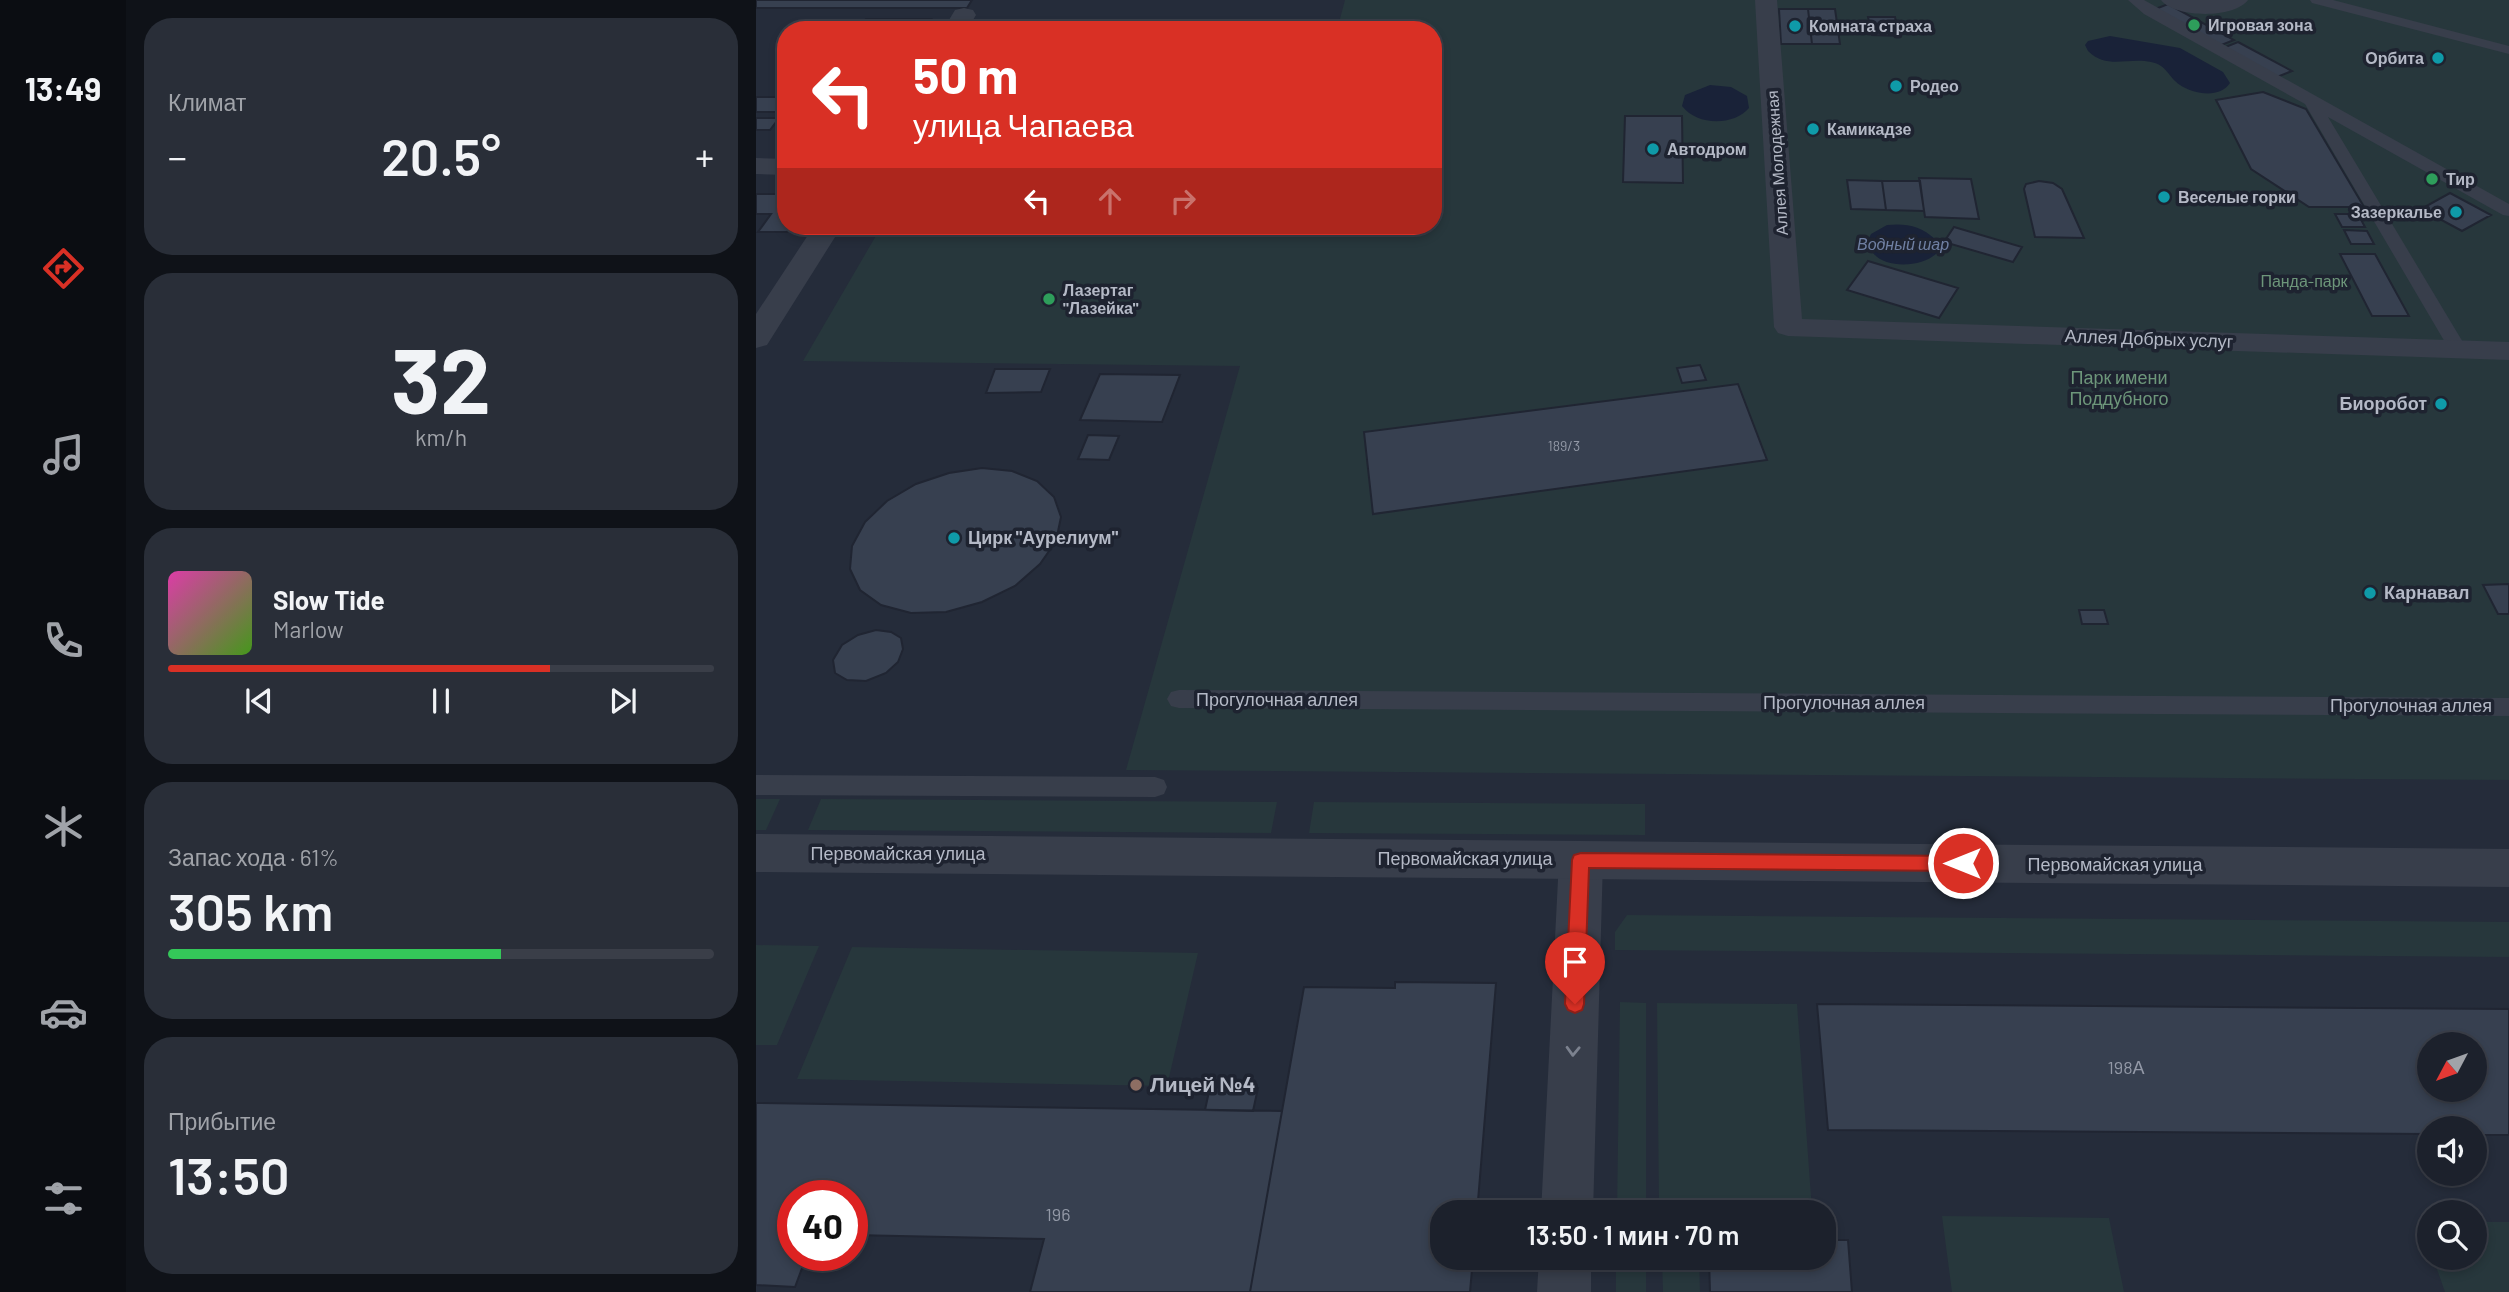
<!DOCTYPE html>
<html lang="ru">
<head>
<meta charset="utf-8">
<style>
  :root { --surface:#1c212c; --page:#292e38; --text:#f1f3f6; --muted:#a0a3a9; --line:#3a3e48; --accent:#d93025 }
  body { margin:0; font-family:Barlow,sans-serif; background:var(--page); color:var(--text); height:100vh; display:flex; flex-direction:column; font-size:26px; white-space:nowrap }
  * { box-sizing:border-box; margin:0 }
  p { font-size:23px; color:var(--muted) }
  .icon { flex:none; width:38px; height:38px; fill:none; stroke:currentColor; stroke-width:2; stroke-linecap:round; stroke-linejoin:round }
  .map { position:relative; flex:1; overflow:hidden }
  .details { display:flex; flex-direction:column; gap:18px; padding:18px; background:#0f1218; width:630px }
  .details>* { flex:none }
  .top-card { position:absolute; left:21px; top:21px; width:665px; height:214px; border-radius:28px; box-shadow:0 4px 10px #0003,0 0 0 2px var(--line); background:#d93025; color:#fff; overflow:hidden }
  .needle { width:46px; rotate:229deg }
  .buttons { position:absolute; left:1661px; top:1032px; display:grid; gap:14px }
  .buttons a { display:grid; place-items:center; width:70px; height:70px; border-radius:50%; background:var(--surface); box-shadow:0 4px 10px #0003,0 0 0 2px var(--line); font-size:35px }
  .speed { position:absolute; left:21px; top:1180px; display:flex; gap:14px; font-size:35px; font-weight:700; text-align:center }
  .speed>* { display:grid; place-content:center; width:91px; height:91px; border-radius:50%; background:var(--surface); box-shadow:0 4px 10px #0003,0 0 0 2px var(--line); line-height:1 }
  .speed .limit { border:10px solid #d22; background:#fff; color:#111 }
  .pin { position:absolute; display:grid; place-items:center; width:60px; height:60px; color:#fff; margin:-72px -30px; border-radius:50% 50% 50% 0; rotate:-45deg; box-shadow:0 0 7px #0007 }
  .pin .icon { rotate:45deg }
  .me { position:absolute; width:77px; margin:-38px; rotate:270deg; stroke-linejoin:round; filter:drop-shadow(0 0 5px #0008) }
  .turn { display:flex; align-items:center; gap:24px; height:147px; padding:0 21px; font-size:32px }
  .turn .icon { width:91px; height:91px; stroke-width:2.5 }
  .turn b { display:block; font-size:49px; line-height:60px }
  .lanes { display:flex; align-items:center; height:66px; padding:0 21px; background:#0003; justify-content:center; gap:35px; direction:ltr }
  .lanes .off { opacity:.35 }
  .big { font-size:52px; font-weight:600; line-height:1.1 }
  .details .card { flex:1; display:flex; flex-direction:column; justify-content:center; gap:10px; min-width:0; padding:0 24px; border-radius:28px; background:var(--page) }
  .details .dial { align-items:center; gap:0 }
  .dial b { font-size:91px; line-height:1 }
  .song { display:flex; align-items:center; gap:21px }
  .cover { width:84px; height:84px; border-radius:10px; background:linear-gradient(135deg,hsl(320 70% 55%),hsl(100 70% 35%)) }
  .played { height:7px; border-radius:4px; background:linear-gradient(90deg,var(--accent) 70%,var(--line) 70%) }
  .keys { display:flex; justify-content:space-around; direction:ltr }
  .heat { display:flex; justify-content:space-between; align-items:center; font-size:38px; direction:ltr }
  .charge { height:10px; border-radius:5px; background:linear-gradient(90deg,#34c759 61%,var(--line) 0) }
  .trip { position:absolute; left:674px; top:1200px; width:406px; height:70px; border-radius:28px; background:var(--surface); box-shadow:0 4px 10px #0003,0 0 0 2px var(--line); font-weight:600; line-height:70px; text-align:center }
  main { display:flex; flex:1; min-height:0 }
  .menu { display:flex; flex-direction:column; width:126px; justify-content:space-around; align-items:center; background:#0b0d12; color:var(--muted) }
  .menu .icon { width:49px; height:49px }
  .menu .on { color:var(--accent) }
  .menu b { font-size:32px; color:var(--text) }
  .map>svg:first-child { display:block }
</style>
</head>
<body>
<main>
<nav class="menu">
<b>13:49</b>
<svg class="icon on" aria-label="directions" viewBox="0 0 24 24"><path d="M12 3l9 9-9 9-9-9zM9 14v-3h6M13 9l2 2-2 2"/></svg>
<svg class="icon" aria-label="music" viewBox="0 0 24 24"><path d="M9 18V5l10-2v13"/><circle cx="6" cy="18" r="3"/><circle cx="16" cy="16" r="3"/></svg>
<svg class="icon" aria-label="phone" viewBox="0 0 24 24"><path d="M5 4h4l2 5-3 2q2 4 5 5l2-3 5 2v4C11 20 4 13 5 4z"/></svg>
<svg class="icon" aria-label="climate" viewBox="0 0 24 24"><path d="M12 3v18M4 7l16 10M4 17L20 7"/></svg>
<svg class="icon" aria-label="car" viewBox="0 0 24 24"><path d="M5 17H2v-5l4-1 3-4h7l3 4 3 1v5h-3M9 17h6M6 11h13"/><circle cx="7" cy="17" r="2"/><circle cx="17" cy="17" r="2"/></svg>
<svg class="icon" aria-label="filters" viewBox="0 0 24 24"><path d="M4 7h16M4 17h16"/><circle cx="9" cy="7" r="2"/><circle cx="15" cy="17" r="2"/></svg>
</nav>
<section class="details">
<div class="card"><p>Климат</p>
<div class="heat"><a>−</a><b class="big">20.5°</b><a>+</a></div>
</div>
<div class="card dial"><b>32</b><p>km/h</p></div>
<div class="card">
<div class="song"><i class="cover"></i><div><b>Slow Tide</b><p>Marlow</p></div></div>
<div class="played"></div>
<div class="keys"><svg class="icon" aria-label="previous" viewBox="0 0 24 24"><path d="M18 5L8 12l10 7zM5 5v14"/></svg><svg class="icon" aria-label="pause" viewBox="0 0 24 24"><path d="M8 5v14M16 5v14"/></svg><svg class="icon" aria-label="next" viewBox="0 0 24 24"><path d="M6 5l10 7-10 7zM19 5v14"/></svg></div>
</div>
<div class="card"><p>Запас хода · 61%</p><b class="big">305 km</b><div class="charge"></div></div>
<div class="card"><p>Прибытие</p><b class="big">13:50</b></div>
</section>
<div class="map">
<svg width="1753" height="1292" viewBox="0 0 1753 1292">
  <rect width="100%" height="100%" fill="#252c3a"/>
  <path fill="#27373c" d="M589 0H1753V780L370 770 484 366 47 361 121 234 520 236 523 226H677V30H581Z
    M0 799H24L10 830H0Z
    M65 799 521 802 515 833 52 830Z
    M558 802 889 804V835L553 833Z
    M871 915 1753 922V957L859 950V932Z
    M0 945 63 946 21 1045H0Z
    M96 947 442 953 411 1086 41 1079Z
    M864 1002 890 1003V1213H861Z
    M901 1003 1041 1004 1056 1210 903 1208Z
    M1186 1216 1353 1218 1368 1292H1196Z
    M1719 1222H1753V1292H1689L1677 1258H1718Z
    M860 1258H890V1292H860Z
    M906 1258H943L944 1292H907Z"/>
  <path fill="#192238" d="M1354 36 1424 48 1467 72 1474 83C1464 99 1437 94 1424 85 1412 77 1411 65 1395 62 1372 57 1351 70 1332 51L1329 45 1332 41Z
    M954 85 975 87 991 96 993 108C978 126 941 126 926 106L929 95Z
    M1131 225C1150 223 1165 226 1179 239L1181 253C1164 270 1114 270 1112 240L1115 234Z"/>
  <path fill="#374050" stroke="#202532" stroke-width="2" fill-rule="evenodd" d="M0 0H216L211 8H0Z
    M1412 4 1478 40 1463 46 1397 10Z
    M1023 9H1052L1056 44H1025Z
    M1052 9H1079L1084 44H1056Z
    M1112 17H1139L1143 36 1116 35Z
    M110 19H175L167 30H102Z
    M44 23 91 24 86 30H39Z
    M1482 42 1536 71 1521 77 1467 48Z
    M1507 92 1550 109 1608 207H1553L1495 169 1460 100Z
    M0 97H30V105L24 112H0Z
    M869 116H926L927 183 867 182Z
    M0 118H23L14 130H0Z
    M1163 178 1215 179 1223 219 1169 217Z
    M1091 180 1126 181 1130 210 1095 209Z
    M1126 181H1164L1168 211 1130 210Z
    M1283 181 1297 183 1306 189 1328 238 1279 237 1268 189 1270 184Z
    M1694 193 1735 215 1706 231 1665 209Z
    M0 194H30V226H36L31 232H2L15 214H0Z
    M1579 214H1602L1609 227H1586Z
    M1198 227 1266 247 1257 262 1188 242Z
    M1588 230 1611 231 1618 244H1595Z
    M1584 254H1619L1653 316H1616Z
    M1112 261 1202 288 1183 318 1091 290Z
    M944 365 950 380 926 383 921 368Z
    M239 369H294L285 392 230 393Z
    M344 374 424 375 406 422 324 420Z
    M982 384 1011 460 617 514 608 432Z
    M332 435 363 436 353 460 322 459Z
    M226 468 256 471 281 481 298 497 305 517 300 541 284 564 259 586 226 602 190 612 155 613 125 605 104 590 94 569 96 546 109 522 131 501 160 484 193 473Z
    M1753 584V614H1742L1727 585Z
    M1323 610H1348L1352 624H1326Z
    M120 630 135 632 145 638 147 649 142 662 130 673 110 681 91 680 79 673 77 660 86 645 102 635Z
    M639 982 740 983 721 1213H686V1258H717L714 1292H494L548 987 639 988Z
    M1061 1004 1753 1009V1135H1718V1129H1673V1134L1072 1130ZM1673 1045H1718V1090H1673Z
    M454 1087 502 1088 497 1111 449 1110Z
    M0 1103 526 1111 494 1292H274L288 1239 96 1235V1195H37V1255H51L39 1287 0 1285Z
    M1068 1240H1092L1096 1292H954L953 1258H1068Z"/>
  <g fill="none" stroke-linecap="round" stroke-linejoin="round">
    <path fill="#383e4b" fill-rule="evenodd" d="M1372 0H1388L1753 204V216L1747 215 1572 117 1711 349 1709 353 1702 355 1693 349 1549 104 1388 14Z
      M1554 0H1577L1753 46V54L1556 3Z
      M423 690 1753 698V716L423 708 415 706 411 699 415 692Z
      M0 775 399 777 408 780 411 787 408 794 399 797 0 795Z"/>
    <path fill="#383e4b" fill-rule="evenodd" d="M999 0H1021L1046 319 1753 342V360L1032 336 1022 333 1018 327Z
      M1405 0H1492C1478 19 1419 18 1405 0Z"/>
    <path fill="#383e4b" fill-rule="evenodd" d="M208 8 217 10 220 15 211 30H187L199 10Z
      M0 158 30 159V175L0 174Z
      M58 226H86L11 345 0 348V314Z
      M825 841 840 847 847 860 837 1213H785L803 860 810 847Z
      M783 1258H835V1292H781Z"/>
    <path fill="#383e4b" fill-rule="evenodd" d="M0 834 1753 849V887L0 872Z"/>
  </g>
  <defs><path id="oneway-chevron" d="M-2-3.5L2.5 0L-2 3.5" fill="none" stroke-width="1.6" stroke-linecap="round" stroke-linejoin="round" transform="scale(1.75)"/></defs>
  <use stroke="#7c828f" href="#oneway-chevron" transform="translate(817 1051) rotate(92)"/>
  <path fill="#d93025" stroke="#8d1f18" stroke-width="2" d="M825 853 1207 856 1213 858 1216 863 1213 869 1207 871 833 868 828 1004 826 1010 819 1013 812 1010 809 1004 816 860 818 855Z"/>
  <g fill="#2e9e5b" stroke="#1e2330" stroke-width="2.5">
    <circle cx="1438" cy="25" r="7"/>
    <circle cx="1676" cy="179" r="7"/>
    <circle cx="293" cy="299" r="7"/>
  </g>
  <g fill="#0f9aa8" stroke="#1e2330" stroke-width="2.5">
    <circle cx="1039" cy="26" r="7"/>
    <circle cx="1682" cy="58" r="7"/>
    <circle cx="1140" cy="86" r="7"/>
    <circle cx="1057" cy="129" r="7"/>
    <circle cx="897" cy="149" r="7"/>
    <circle cx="1408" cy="197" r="7"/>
    <circle cx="1700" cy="212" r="7"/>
    <circle cx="1685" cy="404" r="7"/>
    <circle cx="198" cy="538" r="7"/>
    <circle cx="1614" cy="593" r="7"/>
  </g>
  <circle fill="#8d6e63" stroke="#1e2330" stroke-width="2.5" cx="380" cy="1085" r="7"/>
  <g text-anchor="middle" stroke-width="7" stroke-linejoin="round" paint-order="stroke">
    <g font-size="14" fill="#9399a7">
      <text x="808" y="451">189/3</text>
    </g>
    <g font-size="16" font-weight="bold" fill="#b4b9c6" stroke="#1e2330" text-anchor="start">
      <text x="1452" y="31">Игровая зона</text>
      <text x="1053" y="32">Комната страха</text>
      <text x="1668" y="64" text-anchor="end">Орбита</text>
      <text x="1154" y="92">Родео</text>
      <text x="1071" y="135">Камикадзе</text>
      <text x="911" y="155">Автодром</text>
      <text x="1690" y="185">Тир</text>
      <text x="1422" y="203">Веселые горки</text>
      <text x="1686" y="218" text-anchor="end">Зазеркалье</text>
      <text x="307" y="296">Лазертаг<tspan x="307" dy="18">"Лазейка"</tspan></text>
    </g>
    <g font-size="16" fill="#b4b9c6" stroke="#1e2330">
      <text transform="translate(1021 163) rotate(-94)" y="6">Аллея Молодежная</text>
    </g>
    <g font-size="16" font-style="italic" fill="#7080a3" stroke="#1e2330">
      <text x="1147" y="250">Водный шар</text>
    </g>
    <g font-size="16" fill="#6d967a" stroke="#1e2330">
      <text x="1548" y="287">Панда-парк</text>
    </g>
    <g font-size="18" fill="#b4b9c6" stroke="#1e2330">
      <text transform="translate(1393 339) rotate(2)" y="6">Аллея Добрых услуг</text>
      <text x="521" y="706">Прогулочная аллея</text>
      <text x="1088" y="709">Прогулочная аллея</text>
      <text x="1655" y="712">Прогулочная аллея</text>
      <text x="142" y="860">Первомайская улица</text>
      <text x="709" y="865">Первомайская улица</text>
      <text x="1359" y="871">Первомайская улица</text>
    </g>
    <g font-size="18" fill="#6d967a" stroke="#1e2330">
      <text x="1363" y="384">Парк имени<tspan x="1363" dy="21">Поддубного</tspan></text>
    </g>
    <g font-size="18" font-weight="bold" fill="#b4b9c6" stroke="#1e2330" text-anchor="start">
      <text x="1671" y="410" text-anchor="end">Биоробот</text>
      <text x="212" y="544">Цирк "Аурелиум"</text>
      <text x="1628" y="599">Карнавал</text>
    </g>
    <g font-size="18" fill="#9399a7">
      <text x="1370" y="1074">198А</text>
      <text x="302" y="1221">196</text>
    </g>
    <g font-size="21" font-weight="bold" fill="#b4b9c6" stroke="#1e2330" text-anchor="start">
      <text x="394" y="1092">Лицей №4</text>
    </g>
  </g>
</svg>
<div class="buttons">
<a><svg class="needle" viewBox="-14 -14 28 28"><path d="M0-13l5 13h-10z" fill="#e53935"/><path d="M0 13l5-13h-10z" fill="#a0a3a9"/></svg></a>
<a><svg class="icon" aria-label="sound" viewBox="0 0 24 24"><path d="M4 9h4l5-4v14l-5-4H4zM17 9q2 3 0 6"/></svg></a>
<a><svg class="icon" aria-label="search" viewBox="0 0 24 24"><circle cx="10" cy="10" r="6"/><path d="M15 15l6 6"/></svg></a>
</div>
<div class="speed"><div class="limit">40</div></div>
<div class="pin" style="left:819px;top:1004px;background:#d93025"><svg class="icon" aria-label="arrive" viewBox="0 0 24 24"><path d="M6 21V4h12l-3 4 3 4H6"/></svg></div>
<svg class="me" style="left:1207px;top:863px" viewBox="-20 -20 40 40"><circle r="17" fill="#d93025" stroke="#fff" stroke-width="3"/><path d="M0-11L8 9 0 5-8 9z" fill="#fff"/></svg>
<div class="trip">13:50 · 1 мин · 70 m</div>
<div class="top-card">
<div class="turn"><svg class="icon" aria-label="left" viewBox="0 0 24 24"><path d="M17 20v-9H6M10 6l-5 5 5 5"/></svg><div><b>50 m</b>улица Чапаева</div></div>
<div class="lanes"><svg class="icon" aria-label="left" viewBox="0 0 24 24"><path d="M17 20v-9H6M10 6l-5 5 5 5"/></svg><svg class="icon off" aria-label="ahead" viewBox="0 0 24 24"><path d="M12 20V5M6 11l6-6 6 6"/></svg><svg class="icon off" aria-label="right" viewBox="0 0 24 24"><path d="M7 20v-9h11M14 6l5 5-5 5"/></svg></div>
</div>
</div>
</main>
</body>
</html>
